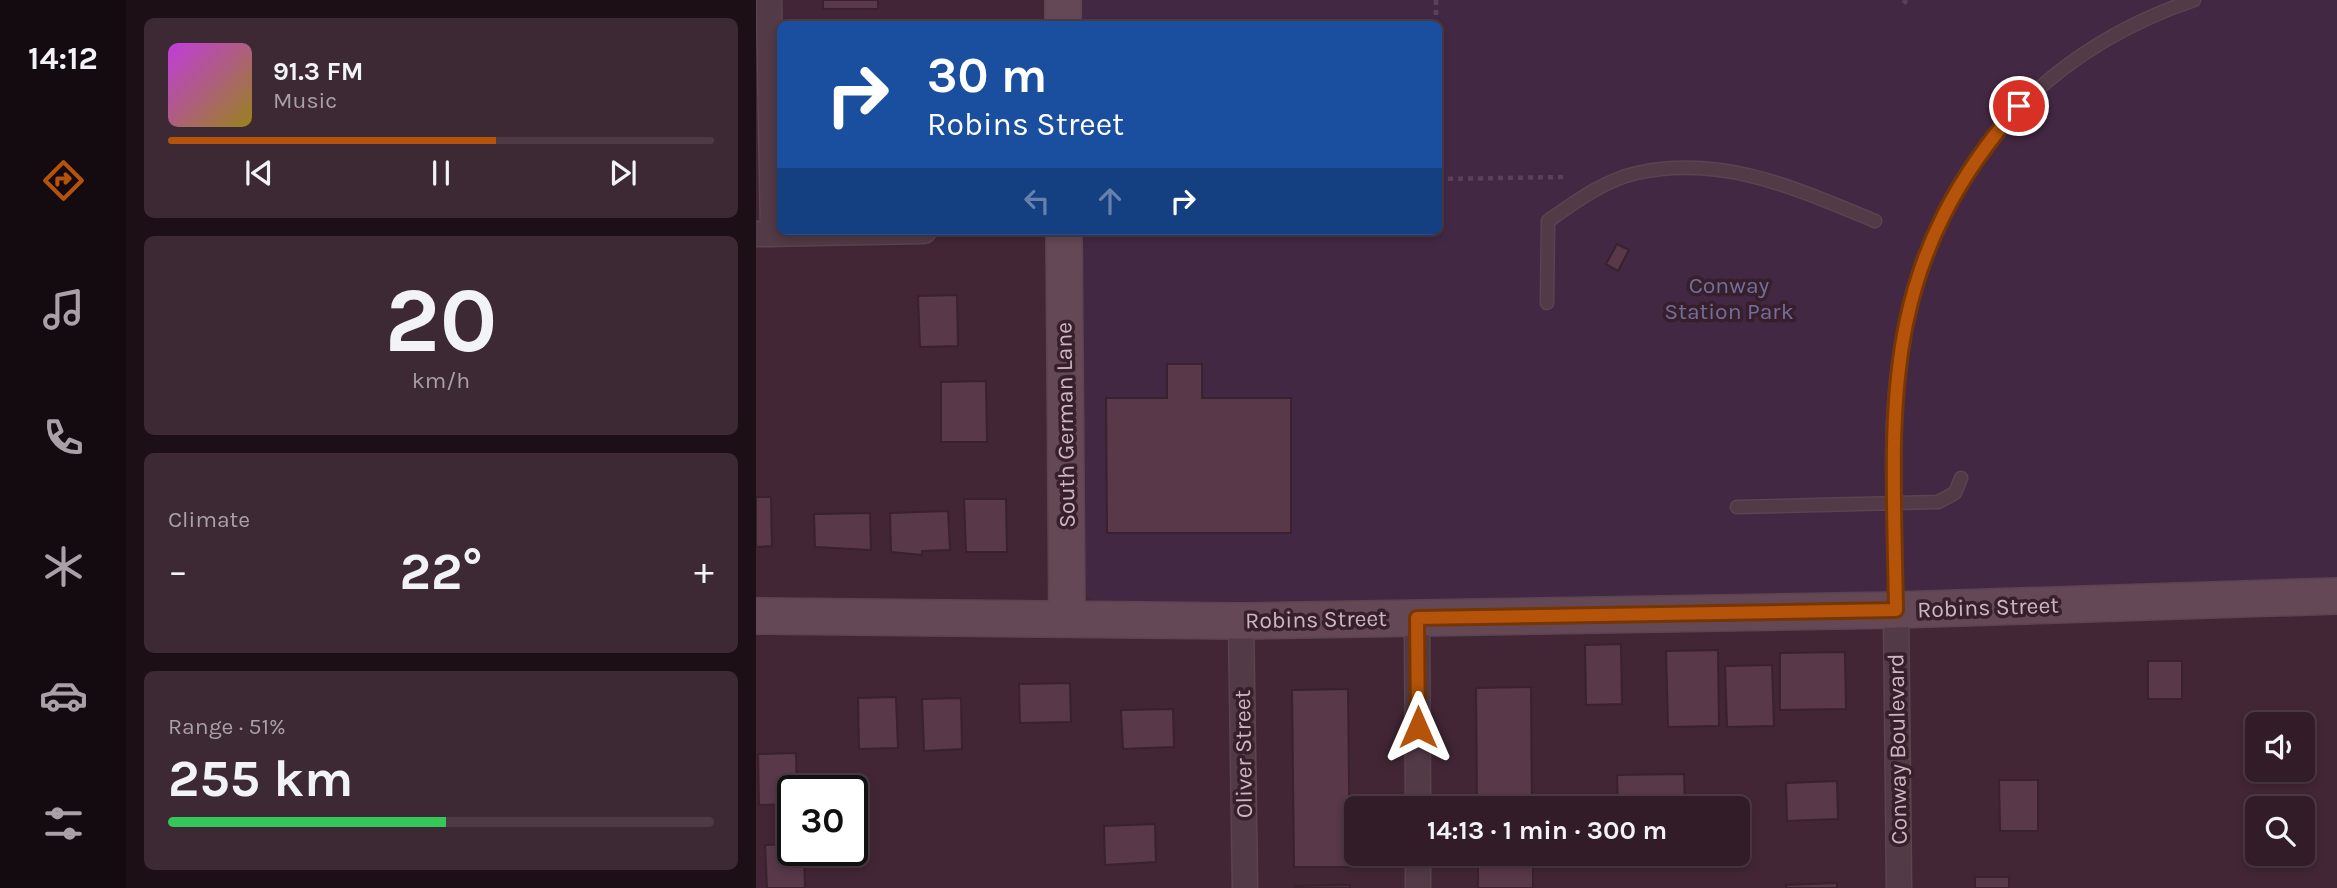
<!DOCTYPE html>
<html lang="en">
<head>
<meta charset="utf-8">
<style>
  :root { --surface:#321c28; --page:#3d2934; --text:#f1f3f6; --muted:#a8a1a8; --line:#4d3a45; --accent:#b45309 }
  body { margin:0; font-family:Karla,sans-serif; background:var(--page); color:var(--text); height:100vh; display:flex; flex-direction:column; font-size:26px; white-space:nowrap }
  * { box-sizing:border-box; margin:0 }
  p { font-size:23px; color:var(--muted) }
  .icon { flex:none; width:38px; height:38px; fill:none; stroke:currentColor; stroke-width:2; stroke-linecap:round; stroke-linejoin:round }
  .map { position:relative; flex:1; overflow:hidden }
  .panel { display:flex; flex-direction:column; gap:18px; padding:18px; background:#1c0f16; width:630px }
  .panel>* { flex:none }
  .hud { position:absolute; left:21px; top:21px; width:665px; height:214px; border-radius:10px; box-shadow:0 4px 10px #0003,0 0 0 2px var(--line); background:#1a4fa0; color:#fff; overflow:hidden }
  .tools { position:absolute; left:1489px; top:712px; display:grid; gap:14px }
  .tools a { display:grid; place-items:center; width:70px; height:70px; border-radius:10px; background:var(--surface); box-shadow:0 4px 10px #0003,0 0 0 2px var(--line); font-size:35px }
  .speed { position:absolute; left:21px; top:775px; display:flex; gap:14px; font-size:35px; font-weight:700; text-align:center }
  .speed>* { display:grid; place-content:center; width:91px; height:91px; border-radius:50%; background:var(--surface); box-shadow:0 4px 10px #0003,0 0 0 2px var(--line); line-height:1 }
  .speed .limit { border:4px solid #111; border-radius:10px; background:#fff; color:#111 }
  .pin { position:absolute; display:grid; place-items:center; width:60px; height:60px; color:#fff; margin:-30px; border:4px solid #fff; border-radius:50%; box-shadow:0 2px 7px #0007 }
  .me { position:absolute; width:77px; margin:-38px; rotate:0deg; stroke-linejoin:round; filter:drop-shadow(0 0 5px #0008) }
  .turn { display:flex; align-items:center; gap:24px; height:147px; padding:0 35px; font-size:32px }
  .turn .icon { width:91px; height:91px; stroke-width:2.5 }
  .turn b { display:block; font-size:49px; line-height:60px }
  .lanes { display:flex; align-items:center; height:66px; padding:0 35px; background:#0003; justify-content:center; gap:35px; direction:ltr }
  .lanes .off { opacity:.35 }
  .big { font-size:52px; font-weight:700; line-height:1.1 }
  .panel .tile { flex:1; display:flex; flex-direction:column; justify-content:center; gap:10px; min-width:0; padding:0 24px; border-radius:10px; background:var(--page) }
  .panel .dial { align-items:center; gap:0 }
  .dial b { font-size:91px; line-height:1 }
  .song { display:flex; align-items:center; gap:21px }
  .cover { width:84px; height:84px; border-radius:10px; background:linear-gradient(135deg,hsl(290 70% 55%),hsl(50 70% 35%)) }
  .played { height:7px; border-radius:4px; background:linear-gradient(90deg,var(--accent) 60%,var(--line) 60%) }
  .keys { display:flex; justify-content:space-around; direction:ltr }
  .heat { display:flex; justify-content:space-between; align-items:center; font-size:38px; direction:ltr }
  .charge { height:10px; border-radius:5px; background:linear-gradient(90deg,#34c759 51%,var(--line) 0) }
  .trip { position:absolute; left:588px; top:796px; width:406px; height:70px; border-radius:10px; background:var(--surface); box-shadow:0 4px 10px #0003,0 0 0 2px var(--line); font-weight:700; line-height:70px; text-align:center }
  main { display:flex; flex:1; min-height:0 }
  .menu { display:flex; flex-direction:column; width:126px; justify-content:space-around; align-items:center; background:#140b10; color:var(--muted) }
  .menu .icon { width:49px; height:49px }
  .menu .active { color:var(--accent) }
  .menu b { font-size:32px; color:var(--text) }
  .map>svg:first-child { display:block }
</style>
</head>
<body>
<main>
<nav class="menu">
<b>14:12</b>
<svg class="icon active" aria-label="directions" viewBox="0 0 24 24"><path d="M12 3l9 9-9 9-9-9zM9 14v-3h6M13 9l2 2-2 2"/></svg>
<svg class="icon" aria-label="music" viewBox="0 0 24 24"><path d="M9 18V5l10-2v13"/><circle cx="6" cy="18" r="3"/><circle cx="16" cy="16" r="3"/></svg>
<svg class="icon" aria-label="phone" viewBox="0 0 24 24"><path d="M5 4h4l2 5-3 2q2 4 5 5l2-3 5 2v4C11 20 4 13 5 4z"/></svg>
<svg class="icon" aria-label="climate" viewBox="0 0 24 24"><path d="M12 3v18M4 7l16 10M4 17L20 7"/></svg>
<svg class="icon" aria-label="car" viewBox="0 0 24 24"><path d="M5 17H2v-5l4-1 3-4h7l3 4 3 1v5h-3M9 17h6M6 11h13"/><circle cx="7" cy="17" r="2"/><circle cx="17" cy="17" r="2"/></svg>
<svg class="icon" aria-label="filters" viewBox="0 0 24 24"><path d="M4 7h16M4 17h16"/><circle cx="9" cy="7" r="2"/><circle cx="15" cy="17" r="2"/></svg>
</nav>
<section class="panel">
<div class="tile">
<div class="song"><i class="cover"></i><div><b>91.3 FM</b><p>Music</p></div></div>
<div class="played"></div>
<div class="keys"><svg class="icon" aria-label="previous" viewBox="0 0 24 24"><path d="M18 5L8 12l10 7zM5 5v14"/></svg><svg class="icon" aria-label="pause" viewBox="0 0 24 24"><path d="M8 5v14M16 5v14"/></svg><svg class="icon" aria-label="next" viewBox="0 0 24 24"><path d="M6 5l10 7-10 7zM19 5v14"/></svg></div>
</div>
<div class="tile dial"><b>20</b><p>km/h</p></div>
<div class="tile"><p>Climate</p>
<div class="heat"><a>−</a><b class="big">22°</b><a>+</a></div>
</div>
<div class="tile"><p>Range · 51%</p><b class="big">255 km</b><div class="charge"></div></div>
</section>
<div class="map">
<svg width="1581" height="888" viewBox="0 0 1581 888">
  <rect width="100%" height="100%" fill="#422635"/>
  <path fill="#432843" d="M319 0H1581V588L350 603 335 599 327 591 320 231H682V24H319Z"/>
  <path fill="#583849" stroke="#39212d" stroke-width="2" d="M67 0H122V9H67Z
    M861 244 873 250 862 271 850 264Z
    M201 295 202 346 164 347 162 296Z
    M411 364H446V398H535V533H351L350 398H411Z
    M230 381 231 442H185V382Z
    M0 497H15L16 546 0 547Z
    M208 499H250L251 552H210Z
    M192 511 194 550 166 551V555L135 552 134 513Z
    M114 513 115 550 59 547 58 514Z
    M865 644 866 704 830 705 829 645Z
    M962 650 963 726 912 727 910 651Z
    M1089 652 1090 709 1024 710V653Z
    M1392 661H1426V699H1392Z
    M1016 665 1018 726 971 727 969 666Z
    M314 683 315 722 264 723 263 684Z
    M775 687 776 808H721L720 688Z
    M592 689 594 867H538L536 690Z
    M140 697 142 748 103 749 102 698Z
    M205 698 206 749 168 751 166 699Z
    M417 709 418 747 367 749 365 710Z
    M40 753 41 791H37V804L3 805 2 754Z
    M928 774 929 808H862L861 775Z
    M1243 780H1282V831H1244Z
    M1081 781 1082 819 1031 821 1030 783Z
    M399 824 400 862 349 865 348 826Z
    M37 844V850H48L49 888H11L9 845Z
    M722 854H777V888H722Z
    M1219 877H1253V888H1219Z
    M1081 883V888H1030V885Z
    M594 885V888H539V886Z"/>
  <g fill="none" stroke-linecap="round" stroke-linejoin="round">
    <g stroke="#5b444f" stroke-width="15">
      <path id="lane" d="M791 303 792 221C818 203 848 180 881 173 967 154 1041 189 1119 221
        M981 507 1182 502 1199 493 1205 478
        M1140 609C1139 529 1131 445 1142 365 1165 190 1270 57 1438 0"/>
    </g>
    <g stroke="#5b444f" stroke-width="27">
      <path id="street" d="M13 0 17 234
        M1 234 168 231
        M1140 610 1143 888
        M661 618 662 808
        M485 621 489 888
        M662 854V888"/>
    </g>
    <g stroke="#5b444f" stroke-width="38">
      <path id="secondary" d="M307 0V24
        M308 231 311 618
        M0 616 485 621 1140 610 1581 596"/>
    </g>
    <path stroke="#5a415b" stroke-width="4.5" stroke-dasharray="5 5" stroke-linecap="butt" d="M680 0V24
      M1147 0 1152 4
      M682 179 811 177"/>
    <use href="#lane" stroke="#523a46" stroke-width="12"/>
    <use href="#street" stroke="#523a46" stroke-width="24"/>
    <use href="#secondary" stroke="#654856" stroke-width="35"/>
  </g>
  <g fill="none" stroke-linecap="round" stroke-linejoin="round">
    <g stroke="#753606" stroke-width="18">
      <path id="route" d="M662 727 661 618 1140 610C1137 408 1119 270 1263 106"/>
    </g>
    <use href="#route" stroke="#b45309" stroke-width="12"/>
  </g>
  <g text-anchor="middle" stroke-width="7" stroke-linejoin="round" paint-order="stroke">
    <g font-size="23" fill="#746e9d" stroke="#371f2b">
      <text x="973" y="293">Conway<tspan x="973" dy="26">Station Park</tspan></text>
    </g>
    <g font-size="23" fill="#ccb7c1" stroke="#371f2b">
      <text transform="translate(309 425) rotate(-91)" y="8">South German Lane</text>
      <text transform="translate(1232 607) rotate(-2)" y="8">Robins Street</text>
      <text transform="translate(560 619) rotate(-1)" y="8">Robins Street</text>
      <text transform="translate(1141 749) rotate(-91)" y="8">Conway Boulevard</text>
      <text transform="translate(487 754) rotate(-91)" y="8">Oliver Street</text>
    </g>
  </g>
</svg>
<div class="tools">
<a><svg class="icon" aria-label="sound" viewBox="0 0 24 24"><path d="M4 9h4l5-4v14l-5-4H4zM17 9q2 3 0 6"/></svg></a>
<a><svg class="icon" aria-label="search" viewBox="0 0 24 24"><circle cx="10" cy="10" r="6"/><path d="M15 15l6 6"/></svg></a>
</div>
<div class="speed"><div class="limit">30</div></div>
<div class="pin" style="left:1263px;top:106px;background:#d93025"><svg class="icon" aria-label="arrive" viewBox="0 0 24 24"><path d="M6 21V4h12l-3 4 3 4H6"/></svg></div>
<svg class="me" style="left:662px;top:727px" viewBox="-20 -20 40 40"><path d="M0-17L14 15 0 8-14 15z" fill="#b45309" stroke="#fff" stroke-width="4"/></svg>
<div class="trip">14:13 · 1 min · 300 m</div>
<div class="hud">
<div class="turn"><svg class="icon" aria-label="right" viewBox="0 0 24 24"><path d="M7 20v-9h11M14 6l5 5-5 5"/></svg><div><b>30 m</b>Robins Street</div></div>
<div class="lanes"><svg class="icon off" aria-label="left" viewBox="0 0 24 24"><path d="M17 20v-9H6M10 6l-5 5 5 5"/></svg><svg class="icon off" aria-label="ahead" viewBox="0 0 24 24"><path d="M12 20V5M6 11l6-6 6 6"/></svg><svg class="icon" aria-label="right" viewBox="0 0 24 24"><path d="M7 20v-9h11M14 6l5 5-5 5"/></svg></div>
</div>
</div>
</main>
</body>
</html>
